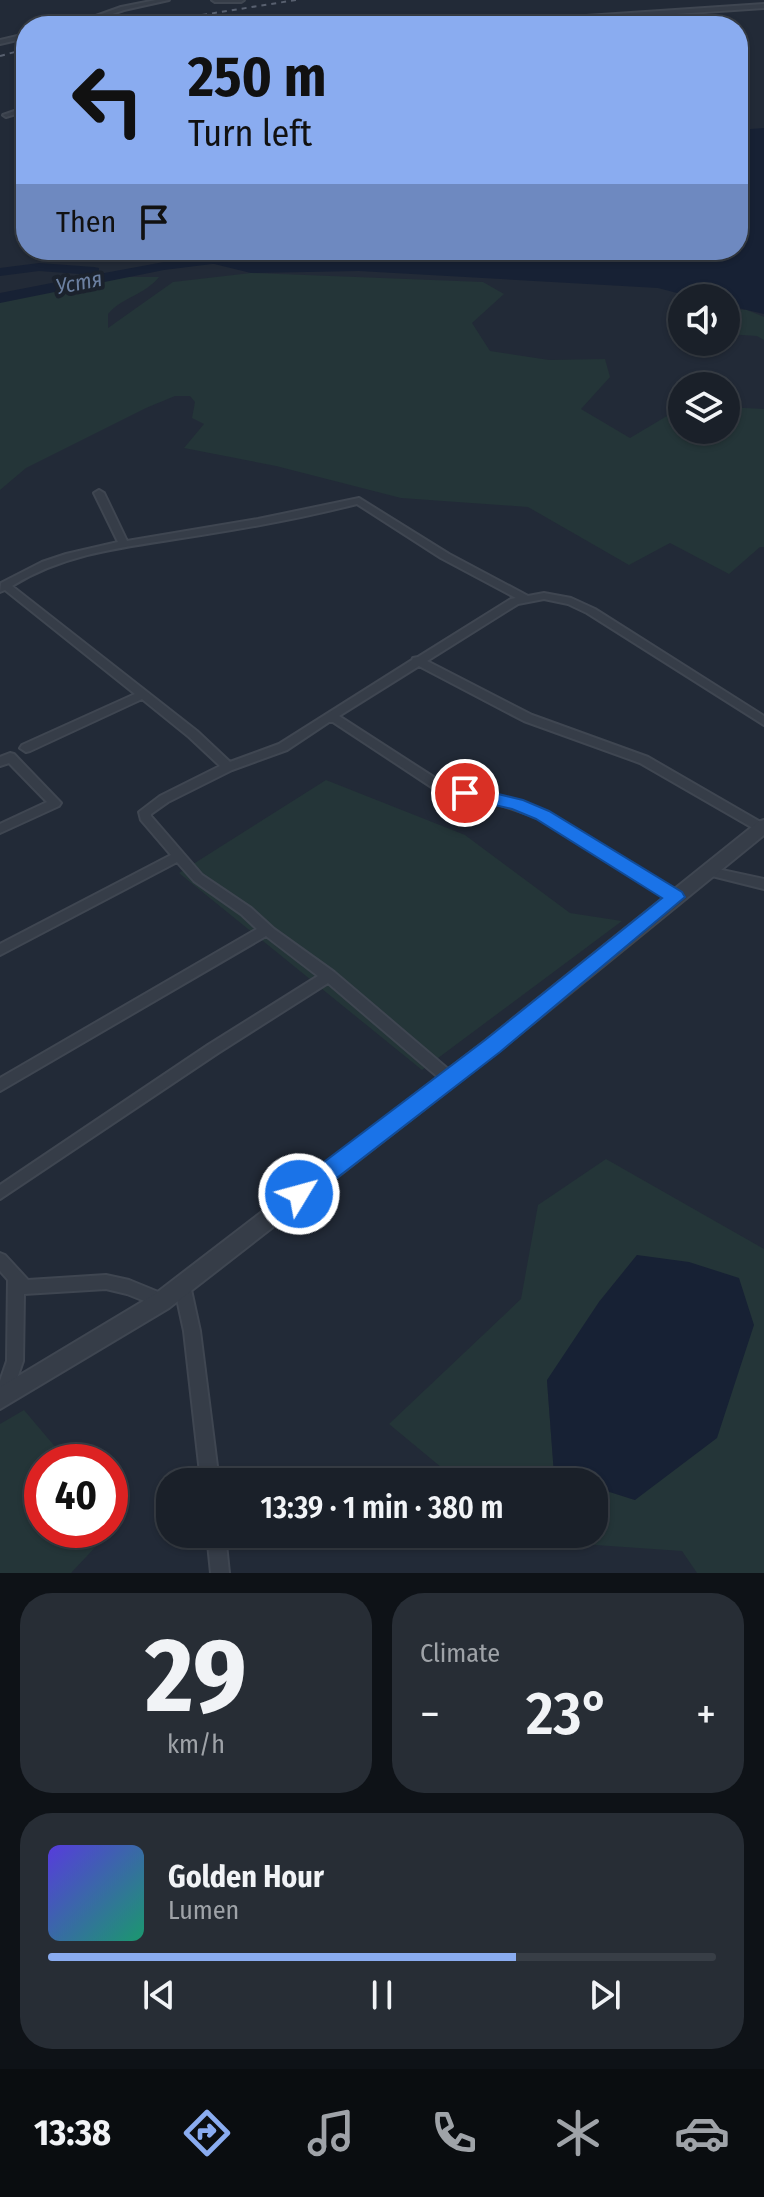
<!DOCTYPE html>
<html lang="en">
<head>
<meta charset="utf-8">
<style>
  :root { --surface:#1a2029; --page:#272d35; --text:#f1f3f6; --muted:#9fa3a8; --line:#383e46; --accent:#8aacf0 }
  body { margin:0; font-family:"Fira Sans Condensed",sans-serif; background:var(--page); color:var(--text); height:100vh; display:flex; flex-direction:column; font-size:30px; white-space:nowrap }
  * { box-sizing:border-box; margin:0 }
  p { font-size:26px; color:var(--muted) }
  .icon { flex:none; width:44px; height:44px; fill:none; stroke:currentColor; stroke-width:2; stroke-linecap:round; stroke-linejoin:round }
  .map { position:relative; height:1573px; overflow:hidden }
  .details { display:flex; flex-direction:column; gap:20px; padding:20px; background:#0e1217; flex:1 }
  .details>* { flex:none }
  .guide { position:absolute; left:16px; top:16px; width:732px; height:244px; border-radius:32px; box-shadow:0 2px 6px #0004,0 0 0 2px var(--line); background:#8aacf0; color:#111; overflow:hidden }
  .buttons { position:absolute; left:668px; top:284px; display:grid; gap:16px }
  .buttons a { display:grid; place-items:center; width:72px; height:72px; border-radius:50%; background:var(--surface); box-shadow:0 2px 6px #0004,0 0 0 2px var(--line); font-size:40px }
  .speed { position:absolute; left:24px; top:1444px; display:flex; gap:16px; font-size:40px; font-weight:700; text-align:center }
  .speed>* { display:grid; place-content:center; width:104px; height:104px; border-radius:50%; background:var(--surface); box-shadow:0 2px 6px #0004,0 0 0 2px var(--line); line-height:1 }
  .speed .limit { border:12px solid #d22; background:#fff; color:#111 }
  .pin { position:absolute; display:grid; place-items:center; width:68px; height:68px; color:#fff; margin:-34px; border:4px solid #fff; border-radius:50%; box-shadow:0 2px 8px #0007 }
  .me { position:absolute; width:88px; margin:-44px; rotate:53deg; stroke-linejoin:round; filter:drop-shadow(0 0 6px #0008) }
  .turn { display:flex; align-items:center; gap:28px; height:168px; padding:0 40px; font-size:36px }
  .turn .icon { width:104px; height:104px; stroke-width:2.5 }
  .turn b { display:block; font-size:56px; line-height:68px }
  .then { display:flex; align-items:center; height:76px; padding:0 40px; background:#0003; gap:16px; font-size:30px }
  .big { font-size:60px; font-weight:600; line-height:1.1 }
  .details .tile { flex:1; display:flex; flex-direction:column; justify-content:center; gap:12px; min-width:0; padding:0 28px; border-radius:32px; background:var(--page) }
  .details .dial { align-items:center; gap:0 }
  .dial b { font-size:104px; line-height:1 }
  .song { display:flex; align-items:center; gap:24px }
  .cover { width:96px; height:96px; border-radius:12px; background:linear-gradient(135deg,hsl(250 70% 55%),hsl(160 70% 35%)) }
  .played { height:8px; border-radius:4px; background:linear-gradient(90deg,var(--accent) 70%,var(--line) 70%) }
  .keys { display:flex; justify-content:space-around; direction:ltr }
  .heat { display:flex; justify-content:space-between; align-items:center; font-size:44px; direction:ltr }
  .details .tiles { flex:1; display:grid; gap:20px; grid-template-columns:1fr 1fr }
  .tile:last-child { grid-column:span 2 }
  .trip { position:absolute; left:156px; top:1468px; width:452px; height:80px; border-radius:32px; background:var(--surface); box-shadow:0 2px 6px #0004,0 0 0 2px var(--line); font-weight:600; line-height:80px; text-align:center }
  .menu { display:flex; height:128px; justify-content:space-around; align-items:center; background:#0a0d10; color:var(--muted) }
  .menu .icon { width:56px; height:56px }
  .menu .selected { color:var(--accent) }
  .menu b { font-size:36px; color:var(--text) }
  .map>svg:first-child { display:block }
</style>
</head>
<body>
<div class="map">
<svg width="764" height="1573" viewBox="0 0 764 1573">
  <rect width="100%" height="100%" fill="#222a37"/>
  <path fill="#243538" d="M251 273 483 282 504 294 472 323 490 351 549 360 605 359 610 377 581 409 630 438 682 407V430H726V407L764 409V547H760L729 574 670 543 629 565 528 507 401 498 276 466 184 448 204 424 192 418 195 402 190 396H175L146 408 26 468 0 490V301L122 277H159C146 294 121 298 108 314V328L173 282Z
    M726 309 747 310 764 317V340L757 336 726 334Z
    M326 780 465 835 570 913 622 921 422 1070 179 873Z
    M606 1159 764 1249V1573H697L682 1551 523 1540 517 1534H594V1487L635 1500 637 1255 599 1302 547 1381 554 1474 579 1482H459L389 1424 521 1299 538 1205Z
    M24 1410 68 1462H42V1530H100L102 1540 71 1573H0V1424Z"/>
  <path fill="#172134" d="M764 128V314L726 305V298H696L658 288 359 271 251 273 202 261 191 250H738V130Z
    M637 1255 689 1262 739 1278 754 1325 717 1438 635 1500 594 1487V1482H579L554 1474 547 1380 599 1302Z"/>
  <g fill="none" stroke-linecap="round" stroke-linejoin="round">
    <path fill="#172134" fill-rule="evenodd" d="M231 254 238 258 236 261 164 270 0 303V293L93 275 39 271 0 276V268L39 263 94 267 99 268V274L164 262Z"/>
    <g stroke="#3f4651" stroke-width="4">
      <path id="minor" d="M156 0H169L124 10 77 26H68L121 7Z
        M212 0H244L241 2H215Z
        M764 4V8L497 26H466L469 24Z
        M26 34V38L0 44V40Z
        M26 107V111L6 117 3 115Z
        M99 490 104 493 127 541 258 519 359 498 449 554 528 596 544 593 571 598 595 609 764 716V725L587 613 568 604 544 599 518 604 427 661 532 715 648 757 764 824V832L758 831 640 763 524 721 419 666 339 716 446 785 488 792 547 812 680 894 681 897 680 900H670L539 818 486 800 439 792 333 722H329L287 750 232 770 168 802 151 814V816L202 875 251 908 274 929 334 972 455 1075 457 1079 455 1083 450 1085 445 1083 328 983 218 1053 0 1199V1185L208 1045 318 976 266 936 0 1091V1078L257 929 241 914 194 881 177 862 0 955V944L171 855 141 820 139 812 160 796 220 766 189 737 142 699 30 751 26 752 20 748 22 745 135 694 5 590 0 592 1 583 42 562 66 554 118 542 94 493ZM357 504 441 558 516 598 511 599 418 657 413 658 412 660 279 744 230 762 197 731 12 586C70 550 136 546 201 535 253 527 306 517 357 504Z
        M10 753 14 754 61 803 59 806 0 833V824L47 802 9 763 0 766V757Z
        M708 867 764 879V889L704 874 702 871 704 868Z
        M0 1253 5 1255 28 1280 106 1275 129 1280 168 1296 170 1301 168 1306 162 1308 127 1294 106 1289 24 1294 23 1361 9 1402 3 1405 0 1403V1381L7 1361 8 1280 0 1271Z
        M182 1278 188 1280 190 1285 200 1331 219 1482H201L184 1331 174 1285 176 1280Z
        M207 1534H225L229 1573H211Z"/>
    </g>
    <g stroke="#3f4651" stroke-width="4">
      <path id="tertiary" d="M764 820V835L499 1051 169 1308 0 1409V1387L155 1294 485 1041 758 822Z"/>
    </g>
    <use href="#minor" fill="#363d48" fill-rule="evenodd"/>
    <use href="#tertiary" fill="#363d48" fill-rule="evenodd"/>
    <path stroke="#58606f" stroke-width="2" stroke-dasharray="5 5" stroke-linecap="butt" d="M112 26 143 19
      M133 26 296 0
      M0 56 26 49"/>
  </g>
  <path fill="#1a73e8" stroke="#114b97" stroke-width="2" d="M465 786 523 800 549 811 682 892 685 897 500 1052 307 1201 299 1203 291 1201 288 1194 291 1187 485 1040 662 898 536 819 512 809 459 797 456 793 459 788Z"/>
  <g text-anchor="middle" stroke-width="8" stroke-linejoin="round" paint-order="stroke">
    <g font-size="22" font-style="italic" fill="#6c80a1" stroke="#1b222d">
      <text transform="translate(79 282) rotate(-11)" y="8">Устя</text>
    </g>
  </g>
</svg>
<div class="buttons">
<a><svg class="icon" aria-label="sound" viewBox="0 0 24 24"><path d="M4 9h4l5-4v14l-5-4H4zM17 9q2 3 0 6"/></svg></a>
<a><svg class="icon" aria-label="layers" viewBox="0 0 24 24"><path d="M12 4l9 5-9 5-9-5zM3 14l9 5 9-5"/></svg></a>
</div>
<div class="speed"><div class="limit">40</div></div>
<div class="pin" style="left:465px;top:793px;background:#d93025"><svg class="icon" aria-label="arrive" viewBox="0 0 24 24"><path d="M6 21V4h12l-3 4 3 4H6"/></svg></div>
<svg class="me" style="left:299px;top:1194px" viewBox="-20 -20 40 40"><circle r="17" fill="#1a73e8" stroke="#fff" stroke-width="3"/><path d="M0-11L8 9 0 5-8 9z" fill="#fff"/></svg>
<div class="trip">13:39 · 1 min · 380 m</div>
<div class="guide">
<div class="turn"><svg class="icon" aria-label="left" viewBox="0 0 24 24"><path d="M17 20v-9H6M10 6l-5 5 5 5"/></svg><div><b>250 m</b>Turn left</div></div>
<div class="then">Then<svg class="icon" aria-label="arrive" viewBox="0 0 24 24"><path d="M6 21V4h12l-3 4 3 4H6"/></svg></div>
</div>
</div>
<section class="details">
<div class="tiles">
<div class="tile dial"><b>29</b><p>km/h</p></div>
<div class="tile"><p>Climate</p>
<div class="heat"><a>−</a><b class="big">23°</b><a>+</a></div>
</div>
<div class="tile">
<div class="song"><i class="cover"></i><div><b>Golden Hour</b><p>Lumen</p></div></div>
<div class="played"></div>
<div class="keys"><svg class="icon" aria-label="previous" viewBox="0 0 24 24"><path d="M18 5L8 12l10 7zM5 5v14"/></svg><svg class="icon" aria-label="pause" viewBox="0 0 24 24"><path d="M8 5v14M16 5v14"/></svg><svg class="icon" aria-label="next" viewBox="0 0 24 24"><path d="M6 5l10 7-10 7zM19 5v14"/></svg></div>
</div>
</div>
</section>
<nav class="menu">
<b>13:38</b>
<svg class="icon selected" aria-label="directions" viewBox="0 0 24 24"><path d="M12 3l9 9-9 9-9-9zM9 14v-3h6M13 9l2 2-2 2"/></svg>
<svg class="icon" aria-label="music" viewBox="0 0 24 24"><path d="M9 18V5l10-2v13"/><circle cx="6" cy="18" r="3"/><circle cx="16" cy="16" r="3"/></svg>
<svg class="icon" aria-label="phone" viewBox="0 0 24 24"><path d="M5 4h4l2 5-3 2q2 4 5 5l2-3 5 2v4C11 20 4 13 5 4z"/></svg>
<svg class="icon" aria-label="climate" viewBox="0 0 24 24"><path d="M12 3v18M4 7l16 10M4 17L20 7"/></svg>
<svg class="icon" aria-label="car" viewBox="0 0 24 24"><path d="M5 17H2v-5l4-1 3-4h7l3 4 3 1v5h-3M9 17h6M6 11h13"/><circle cx="7" cy="17" r="2"/><circle cx="17" cy="17" r="2"/></svg>
</nav>
</body>
</html>
